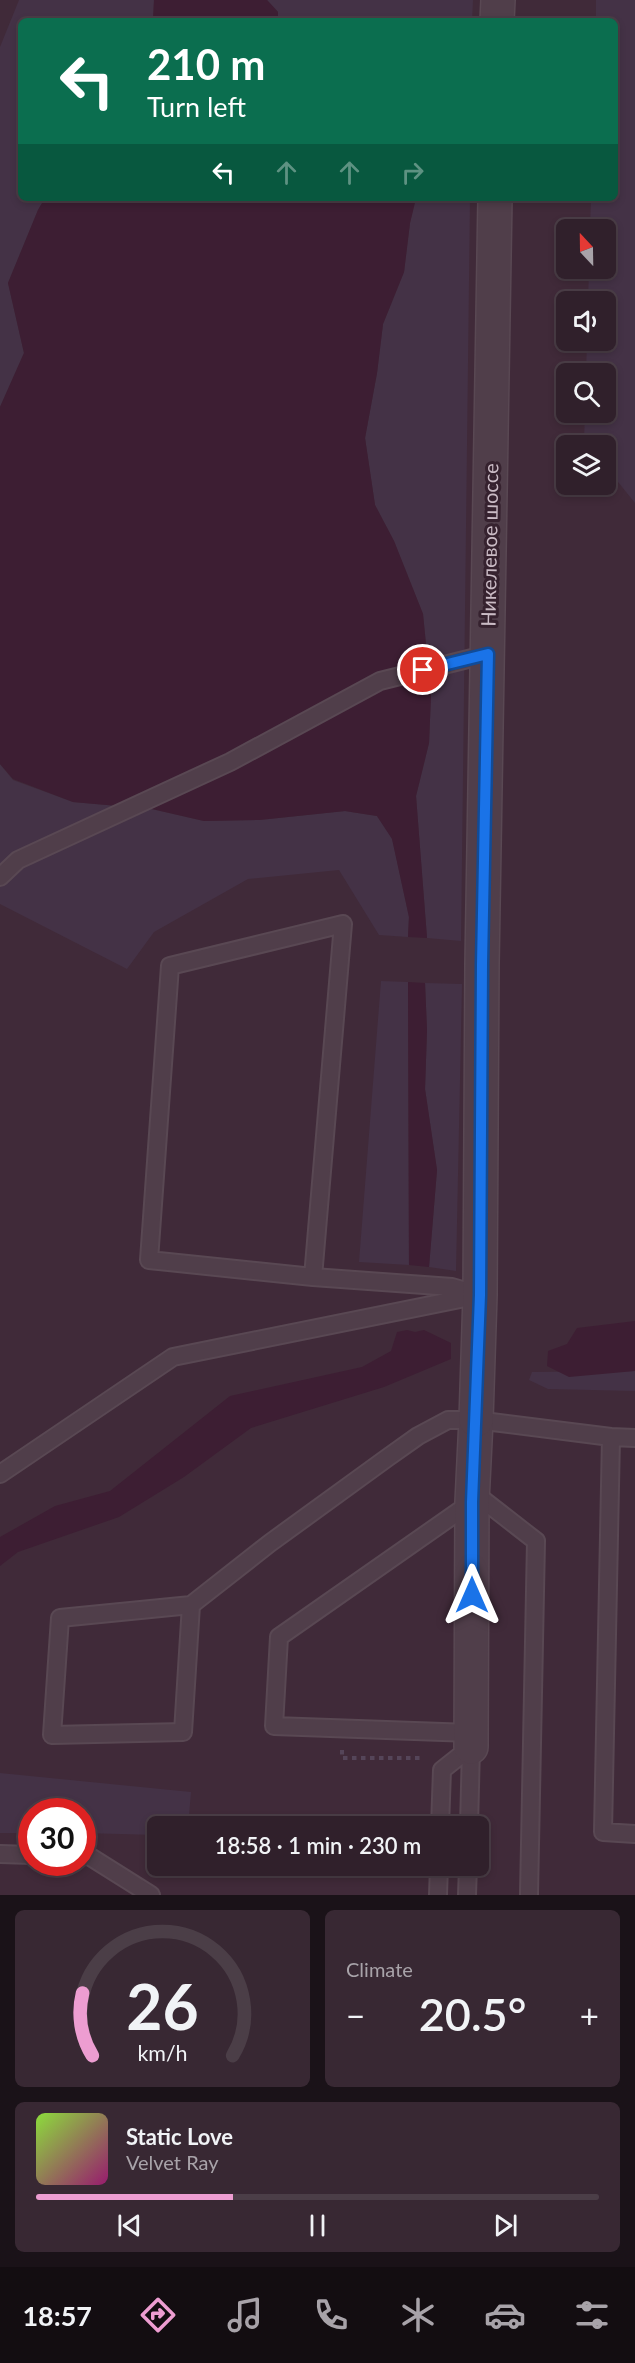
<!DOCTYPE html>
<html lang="en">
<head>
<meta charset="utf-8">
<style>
  :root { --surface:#30202b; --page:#382833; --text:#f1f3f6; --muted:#a8a3a9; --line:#4b3e47; --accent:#ed9dd1 }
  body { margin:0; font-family:Lato,sans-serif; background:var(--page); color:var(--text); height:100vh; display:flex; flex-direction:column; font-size:22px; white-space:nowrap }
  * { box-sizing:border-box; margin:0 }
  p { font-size:20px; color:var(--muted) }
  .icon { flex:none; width:33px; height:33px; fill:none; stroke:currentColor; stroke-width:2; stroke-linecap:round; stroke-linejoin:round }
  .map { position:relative; height:1895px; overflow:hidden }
  .details { display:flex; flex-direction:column; gap:15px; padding:15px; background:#1a1218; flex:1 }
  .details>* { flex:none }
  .top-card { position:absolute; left:18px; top:18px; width:600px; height:183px; border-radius:9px; box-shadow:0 3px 9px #0003,0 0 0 2px var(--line); background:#0b6e4f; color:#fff; overflow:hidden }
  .needle { width:39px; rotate:338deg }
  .tools { position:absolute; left:556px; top:219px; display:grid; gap:12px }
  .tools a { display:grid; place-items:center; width:60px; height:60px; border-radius:9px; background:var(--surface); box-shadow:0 3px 9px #0003,0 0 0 2px var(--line); font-size:30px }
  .speed { position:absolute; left:18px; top:1798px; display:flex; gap:12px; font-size:30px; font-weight:700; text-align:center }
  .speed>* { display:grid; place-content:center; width:78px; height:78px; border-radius:50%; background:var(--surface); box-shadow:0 3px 9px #0003,0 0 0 2px var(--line); line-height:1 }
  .speed .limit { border:9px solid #d22; background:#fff; color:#111 }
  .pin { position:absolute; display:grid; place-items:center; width:51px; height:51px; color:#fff; margin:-26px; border:3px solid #fff; border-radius:50%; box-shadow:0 2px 6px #0007 }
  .me { position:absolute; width:66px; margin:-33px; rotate:0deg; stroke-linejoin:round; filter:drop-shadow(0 0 4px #0008) }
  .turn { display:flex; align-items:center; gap:21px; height:126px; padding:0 30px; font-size:27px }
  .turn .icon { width:78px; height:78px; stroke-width:2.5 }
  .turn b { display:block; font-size:42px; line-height:51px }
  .lanes { display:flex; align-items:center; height:57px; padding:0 30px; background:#0003; justify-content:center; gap:30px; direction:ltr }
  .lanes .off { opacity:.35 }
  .big { font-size:45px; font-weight:600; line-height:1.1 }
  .details .tile { flex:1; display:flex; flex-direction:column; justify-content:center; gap:9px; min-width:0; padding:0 21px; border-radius:9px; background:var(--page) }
  .details .dial { align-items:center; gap:0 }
  .dial svg { height:156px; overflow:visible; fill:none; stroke:var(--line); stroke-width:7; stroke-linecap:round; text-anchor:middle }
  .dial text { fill:var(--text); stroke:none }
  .song { display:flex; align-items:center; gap:18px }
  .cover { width:72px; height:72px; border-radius:9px; background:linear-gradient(135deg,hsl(90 70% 55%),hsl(320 70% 35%)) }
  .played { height:6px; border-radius:3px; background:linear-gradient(90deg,var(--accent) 35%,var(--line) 35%) }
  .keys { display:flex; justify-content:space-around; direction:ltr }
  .heat { display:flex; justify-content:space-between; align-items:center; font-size:33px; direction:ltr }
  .details .tiles { flex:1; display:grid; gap:15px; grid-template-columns:1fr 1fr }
  .tile:last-child { grid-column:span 2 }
  .trip { position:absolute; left:147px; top:1816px; width:342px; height:60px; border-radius:9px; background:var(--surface); box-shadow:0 3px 9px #0003,0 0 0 2px var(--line); font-weight:600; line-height:60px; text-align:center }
  .menu { display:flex; height:96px; justify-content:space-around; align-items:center; background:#130d11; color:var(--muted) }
  .menu .icon { width:42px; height:42px }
  .menu .current { color:var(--accent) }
  .menu b { font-size:27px; color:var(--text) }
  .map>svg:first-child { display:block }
</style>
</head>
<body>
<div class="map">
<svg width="635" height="1895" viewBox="0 0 635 1895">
  <rect width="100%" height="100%" fill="#402a39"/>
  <path fill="#443246" d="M19 0H154L153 21H21V198H45L38 210 8 283 24 353 0 407V47Z
    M267 0H473L472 21H278V12Z
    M596 0H635V503L606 467V446L589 445 584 440 585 413 606 412V374L586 373 587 341 606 340V302L588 301 589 269 606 268V230L590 229 591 198H615V21H596Z
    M416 198H470L461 941 427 938 416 796 429 743 431 696 423 614 394 541 375 505 365 438 377 373 383 324 404 272 410 223Z
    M0 764 13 780 73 802 152 809 204 821 259 820 345 811 377 816 392 838 409 917 408 937 379 935 339 870 248 879 154 932 127 969 0 904Z
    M381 981 408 982 409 1265 359 1262Z
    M425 983 462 984 456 1271 429 1267 437 1170 425 1089 427 1030Z
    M635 1371V1391L548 1389 529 1380 532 1372Z
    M0 1773 191 1792 188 1827H158L157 1835 83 1833 82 1812H32L31 1833H0Z"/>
  <path fill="#3d1e33" d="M154 0H267L278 12V21H153Z
    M45 198H416L410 223 404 272 383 324 377 373 365 438 375 505 394 541 423 614 431 696 429 743 416 796 427 938 408 937 409 917 392 839 377 816 345 811 259 820 204 821 152 809 73 802 13 779 0 764V407L24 353 8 283 38 210Z
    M408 982 425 983 427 1030 425 1089 437 1170 429 1267 409 1265Z
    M635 1321V1371L569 1377 547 1366 548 1351 567 1344 577 1328Z
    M407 1330 415 1332 424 1330 451 1343V1359L384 1387 251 1428 184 1477 119 1517 18 1552 0 1566V1537L55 1506 110 1491 230 1396 362 1367 391 1351 397 1332Z"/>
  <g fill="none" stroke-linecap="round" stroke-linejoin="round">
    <g stroke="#594853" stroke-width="20">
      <path id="service" d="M0 877 18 860 230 762 380 681 488 654
        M343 924 313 1277 149 1260 170 966Z
        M313 1277 452 1287 476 1294
        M611 1437 603 1832 635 1834
        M0 1474 173 1357 480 1295
        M473 1492 536 1541 529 1895
        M191 1605 60 1618 52 1735 183 1732 191 1605 270 1543 387 1458 418 1436 448 1420H476L611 1437 635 1438
        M471 1733 274 1726 279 1637 472 1502
        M440 1827 442 1770 471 1747
        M469 1827 471 1747
        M0 1854 32 1855
        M82 1856H89L151 1895
        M438 1895 439 1866
        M467 1895 468 1866"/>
    </g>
    <g stroke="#594853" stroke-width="36">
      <path id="minor" d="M471 1747 472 1502 476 1420"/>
    </g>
    <g stroke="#594853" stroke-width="36">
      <path id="tertiary" d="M497 21 498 0
        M476 1420 480 1295 482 964 495 198"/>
    </g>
    <path stroke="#554559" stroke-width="4" stroke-dasharray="4.5 4.5" stroke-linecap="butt" d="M342 1750V1758H422"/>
    <use href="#service" stroke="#503e4a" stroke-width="16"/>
    <use href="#minor" stroke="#503e4a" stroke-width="33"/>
    <use href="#tertiary" stroke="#503e4a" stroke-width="33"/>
  </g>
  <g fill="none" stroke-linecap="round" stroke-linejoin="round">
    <g stroke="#114b97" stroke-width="15">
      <path id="route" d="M423 670 488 654 482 964 480 1295 472 1502V1595"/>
    </g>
    <use href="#route" stroke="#1a73e8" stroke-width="10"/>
  </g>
  <g text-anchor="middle" stroke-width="6" stroke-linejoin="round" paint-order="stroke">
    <g font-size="20" fill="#cabbc5" stroke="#36222f">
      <text transform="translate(490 545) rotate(-89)" y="7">Никелевое шоссе</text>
    </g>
  </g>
</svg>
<div class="tools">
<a><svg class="needle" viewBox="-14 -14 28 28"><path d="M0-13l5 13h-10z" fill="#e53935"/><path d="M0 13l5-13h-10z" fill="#a8a3a9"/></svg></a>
<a><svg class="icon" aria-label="sound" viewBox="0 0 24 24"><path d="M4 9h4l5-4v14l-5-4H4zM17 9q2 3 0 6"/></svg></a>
<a><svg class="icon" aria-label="search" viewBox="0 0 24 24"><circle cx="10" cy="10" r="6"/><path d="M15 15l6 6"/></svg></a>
<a><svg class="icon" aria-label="layers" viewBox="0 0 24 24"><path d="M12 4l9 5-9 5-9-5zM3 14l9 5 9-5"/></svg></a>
</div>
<div class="speed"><div class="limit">30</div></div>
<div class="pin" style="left:423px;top:670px;background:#d93025"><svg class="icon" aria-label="arrive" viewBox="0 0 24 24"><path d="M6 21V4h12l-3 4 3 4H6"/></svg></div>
<svg class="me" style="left:472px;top:1595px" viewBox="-20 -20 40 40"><path d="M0-17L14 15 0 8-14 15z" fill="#1a73e8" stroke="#fff" stroke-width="4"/></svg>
<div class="trip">18:58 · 1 min · 230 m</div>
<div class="top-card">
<div class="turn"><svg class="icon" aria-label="left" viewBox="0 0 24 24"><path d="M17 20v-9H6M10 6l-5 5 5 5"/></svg><div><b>210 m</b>Turn left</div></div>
<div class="lanes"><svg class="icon" aria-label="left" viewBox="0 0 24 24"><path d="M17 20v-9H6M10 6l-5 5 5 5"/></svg><svg class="icon off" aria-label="ahead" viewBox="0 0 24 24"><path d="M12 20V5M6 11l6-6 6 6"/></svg><svg class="icon off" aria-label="ahead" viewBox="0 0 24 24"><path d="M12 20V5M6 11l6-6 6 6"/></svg><svg class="icon off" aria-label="right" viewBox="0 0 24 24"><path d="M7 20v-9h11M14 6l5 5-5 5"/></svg></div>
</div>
</div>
<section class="details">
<div class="tiles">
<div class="tile dial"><svg viewBox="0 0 100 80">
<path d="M14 69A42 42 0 1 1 86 69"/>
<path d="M14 69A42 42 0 0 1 9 37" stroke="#ed9dd1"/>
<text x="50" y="56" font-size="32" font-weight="700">26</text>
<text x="50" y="72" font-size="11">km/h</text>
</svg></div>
<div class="tile"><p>Climate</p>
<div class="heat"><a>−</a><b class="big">20.5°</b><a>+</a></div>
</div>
<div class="tile">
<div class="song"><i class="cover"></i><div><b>Static Love</b><p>Velvet Ray</p></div></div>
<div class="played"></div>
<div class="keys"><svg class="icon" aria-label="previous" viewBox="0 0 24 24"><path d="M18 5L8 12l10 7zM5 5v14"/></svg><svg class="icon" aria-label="pause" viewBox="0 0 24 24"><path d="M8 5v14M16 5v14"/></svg><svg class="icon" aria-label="next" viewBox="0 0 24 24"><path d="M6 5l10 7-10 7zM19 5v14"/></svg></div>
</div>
</div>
</section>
<nav class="menu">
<b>18:57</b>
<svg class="icon current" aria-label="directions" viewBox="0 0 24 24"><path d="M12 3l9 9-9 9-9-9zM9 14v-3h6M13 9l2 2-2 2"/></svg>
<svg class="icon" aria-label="music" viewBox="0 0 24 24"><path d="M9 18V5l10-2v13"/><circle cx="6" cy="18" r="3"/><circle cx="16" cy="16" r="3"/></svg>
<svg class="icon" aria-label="phone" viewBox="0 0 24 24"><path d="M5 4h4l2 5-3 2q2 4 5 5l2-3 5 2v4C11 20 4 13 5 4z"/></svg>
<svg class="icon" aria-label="climate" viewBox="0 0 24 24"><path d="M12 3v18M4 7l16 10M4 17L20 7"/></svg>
<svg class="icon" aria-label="car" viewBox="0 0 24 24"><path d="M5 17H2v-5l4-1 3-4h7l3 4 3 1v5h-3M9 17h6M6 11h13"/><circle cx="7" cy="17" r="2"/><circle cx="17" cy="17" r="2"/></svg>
<svg class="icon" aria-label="filters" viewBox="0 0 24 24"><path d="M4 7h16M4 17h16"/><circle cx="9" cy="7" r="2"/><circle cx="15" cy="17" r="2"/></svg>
</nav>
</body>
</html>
